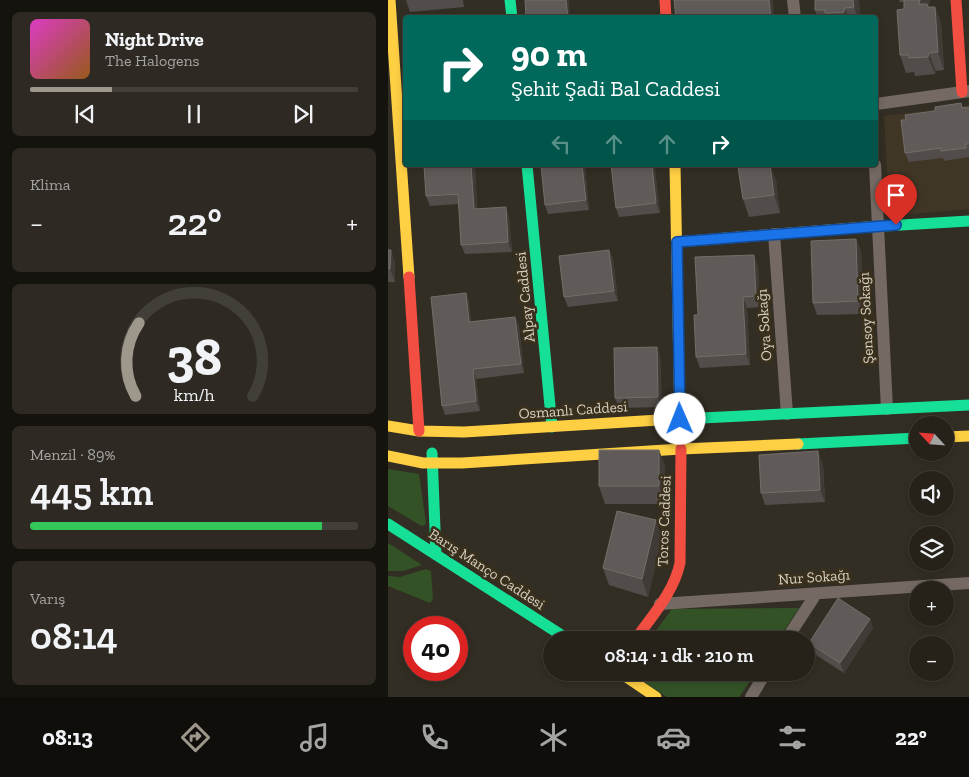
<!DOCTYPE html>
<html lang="tr">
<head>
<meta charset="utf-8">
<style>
  :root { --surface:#26221a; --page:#2e2a23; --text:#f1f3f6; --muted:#a4a4a2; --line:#423f39; --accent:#9e988c }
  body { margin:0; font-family:"Zilla Slab",serif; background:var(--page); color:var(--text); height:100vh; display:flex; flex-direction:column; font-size:19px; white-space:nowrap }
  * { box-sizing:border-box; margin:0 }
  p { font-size:16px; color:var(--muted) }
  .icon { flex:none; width:28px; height:28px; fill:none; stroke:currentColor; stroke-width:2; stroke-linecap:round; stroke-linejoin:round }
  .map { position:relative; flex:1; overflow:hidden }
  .sheet { display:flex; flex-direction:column; gap:12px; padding:12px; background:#15130e; width:388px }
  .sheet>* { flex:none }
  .guide { position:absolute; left:15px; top:15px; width:475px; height:152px; border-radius:5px; box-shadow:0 2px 8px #0003,0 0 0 1px var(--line); background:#00695c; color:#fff; overflow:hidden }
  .needle { width:32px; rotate:296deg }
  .tools { position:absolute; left:521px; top:416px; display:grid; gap:10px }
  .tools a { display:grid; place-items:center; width:45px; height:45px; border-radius:50%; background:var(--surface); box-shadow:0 2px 8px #0003,0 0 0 1px var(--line); font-size:25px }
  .speed { position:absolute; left:15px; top:616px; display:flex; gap:10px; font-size:25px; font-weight:700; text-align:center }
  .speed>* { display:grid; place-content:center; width:65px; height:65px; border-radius:50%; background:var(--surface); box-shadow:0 2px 8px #0003,0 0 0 1px var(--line); line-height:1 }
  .speed .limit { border:8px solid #d22; background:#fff; color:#111 }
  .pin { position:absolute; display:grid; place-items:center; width:42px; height:42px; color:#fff; margin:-51px -21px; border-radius:50% 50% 50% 0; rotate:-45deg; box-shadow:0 0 5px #0007 }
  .pin .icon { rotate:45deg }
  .me { position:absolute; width:55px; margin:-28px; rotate:359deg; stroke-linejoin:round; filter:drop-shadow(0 0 4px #0008) }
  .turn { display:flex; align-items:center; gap:18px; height:105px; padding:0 25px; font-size:22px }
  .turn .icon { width:65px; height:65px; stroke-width:2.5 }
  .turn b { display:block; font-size:35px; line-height:42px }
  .lanes { display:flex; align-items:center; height:48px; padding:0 25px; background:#0003; justify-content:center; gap:25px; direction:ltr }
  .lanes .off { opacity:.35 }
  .big { font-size:38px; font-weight:600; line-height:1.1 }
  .sheet .tile { flex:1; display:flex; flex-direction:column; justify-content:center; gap:8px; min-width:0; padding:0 18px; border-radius:8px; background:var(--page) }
  .sheet .dial { align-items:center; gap:0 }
  .dial svg { height:130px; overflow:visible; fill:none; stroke:var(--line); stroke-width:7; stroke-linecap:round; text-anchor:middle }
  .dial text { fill:var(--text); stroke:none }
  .song { display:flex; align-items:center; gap:15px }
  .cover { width:60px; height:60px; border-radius:8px; background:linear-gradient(135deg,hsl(310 70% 55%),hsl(30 70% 35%)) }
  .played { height:5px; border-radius:2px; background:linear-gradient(90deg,var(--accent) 25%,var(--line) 25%) }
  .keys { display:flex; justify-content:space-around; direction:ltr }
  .heat { display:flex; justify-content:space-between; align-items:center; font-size:28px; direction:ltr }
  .charge { height:8px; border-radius:4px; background:linear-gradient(90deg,#34c759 89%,var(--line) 0) }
  .trip { position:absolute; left:155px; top:631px; width:272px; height:50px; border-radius:25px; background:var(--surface); box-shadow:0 2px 8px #0003,0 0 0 1px var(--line); font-weight:600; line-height:50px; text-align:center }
  .tabs { display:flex; height:80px; justify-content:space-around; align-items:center; background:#0f0e0a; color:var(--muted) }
  .tabs .icon { width:35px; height:35px }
  .tabs .active { color:var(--accent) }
  .tabs b { font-size:22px; color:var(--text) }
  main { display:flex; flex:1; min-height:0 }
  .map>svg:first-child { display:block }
</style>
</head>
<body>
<main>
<section class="sheet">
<div class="tile">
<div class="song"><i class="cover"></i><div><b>Night Drive</b><p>The Halogens</p></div></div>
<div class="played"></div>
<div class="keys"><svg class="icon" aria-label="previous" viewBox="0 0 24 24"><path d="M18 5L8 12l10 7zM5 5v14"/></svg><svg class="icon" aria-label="pause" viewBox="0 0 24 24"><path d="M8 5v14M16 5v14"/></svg><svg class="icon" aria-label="next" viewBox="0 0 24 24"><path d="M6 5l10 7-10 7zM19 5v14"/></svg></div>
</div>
<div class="tile"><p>Klima</p>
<div class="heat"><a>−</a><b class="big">22°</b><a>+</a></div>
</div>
<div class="tile dial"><svg viewBox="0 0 100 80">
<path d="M14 69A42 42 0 1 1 86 69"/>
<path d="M14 69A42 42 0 0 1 16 24" stroke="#9e988c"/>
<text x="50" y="56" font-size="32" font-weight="700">38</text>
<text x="50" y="72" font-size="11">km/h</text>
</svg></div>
<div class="tile"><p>Menzil · 89%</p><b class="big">445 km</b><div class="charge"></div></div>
<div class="tile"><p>Varış</p><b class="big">08:14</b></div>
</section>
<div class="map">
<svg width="582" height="697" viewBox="0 0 582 697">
  <rect width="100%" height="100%" fill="#332e23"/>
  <path fill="#403626" d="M581 105V209L511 215 501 206 496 116Z"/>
  <path fill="#335327" d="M0 469 31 474 38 523 36 526 32 525 0 506Z
    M0 544V543L34 565 15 571H0Z
    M38 569 43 571 45 599 42 603 0 586V576L12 577Z
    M411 608 390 640H261L284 609Z
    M246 673H368L351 697H279L247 676Z"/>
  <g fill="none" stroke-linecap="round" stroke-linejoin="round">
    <path stroke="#746a63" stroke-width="12" d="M405 0 407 18
      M488 104 582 91
      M487 165 499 409
      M386 234 399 414
      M272 604 582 583
      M398 640 428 594
      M363 697 378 672"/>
    <path stroke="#16e098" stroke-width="11" d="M122 0 124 18
      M139 165 164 427
      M479 227 582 221
      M271 420 582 405
      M410 444 530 438
      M44 453 48 555
      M0 524 181 640"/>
    <path stroke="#ffcf43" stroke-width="11" d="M2 0 21 277
      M287 165 292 419
      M289 242 479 227
      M0 426 31 431 76 432 271 420
      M558 437 582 436
      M0 456 35 463H74L293 449 410 444
      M231 672 268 697"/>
    <path stroke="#f24e42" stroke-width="11" d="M277 0 278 18
      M568 0 574 92
      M21 277 31 431
      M247 640C264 616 286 592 292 563L293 449"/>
  </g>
  <path fill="#524d4b" d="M18 0H75L76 7 22 12Z
    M427 0H471L472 18H430L427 10Z
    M511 0H542L540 7H547L553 24 556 70 548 71 547 74 527 76 526 72 518 73 512 55 516 9V2H512Z
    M573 103 575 108 582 107 581 157 556 161 555 158 521 162 517 153 518 120Z
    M36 165H85L87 168 89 209 121 217 124 252 77 254 73 245 71 204 42 206 38 196Z
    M226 165H266L267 170 272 213 231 217 228 208Z
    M197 167 201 210 160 214 157 205Z
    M388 180 392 213 361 217 355 199Z
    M468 239 473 251 475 314 429 315 425 303Z
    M0 250 7 262V282H0Z
    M221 250 225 259 230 301 180 307 176 297Z
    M370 266 372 307 359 308 362 365 312 368 308 357 310 315Z
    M78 293 81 303 83 322 127 317 131 326 136 373 88 379 92 411 57 415 54 406Z
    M269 347 272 356 274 407 231 408 227 398Z
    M271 450 277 467V504H217L211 486Z
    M435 464 437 502 377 505 373 493Z
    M274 538 260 597 221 585 215 568Z
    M482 619 485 628 456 673 425 653 421 643Z"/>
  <path fill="#403b36" d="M178 0H181L182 18H180Z
    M381 0H385L386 18H383Z
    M465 0H471L472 18H470L466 7Z
    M532 0H542L538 21 531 4Z
    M547 7 553 24 556 70 550 52Z
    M457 8 461 18H458L456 12Z
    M541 53 548 71 547 74 540 57Z
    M83 165H85L87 168 90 219 86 209Z
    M194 165H196L197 167 201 210 198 200Z
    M264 165H266L267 170 272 213 268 203Z
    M382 165 388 180 392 213 386 195Z
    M118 207 121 217 124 252 120 242Z
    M468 239 473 251 475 314 470 301Z
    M3 250 7 262V282L2 269Z
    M221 250 225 259 230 301 226 291Z
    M366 255 370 266 372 307 368 296Z
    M78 293 81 303 84 332 81 322Z
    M355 297 359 308 362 365 358 354Z
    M127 317 131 326 136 373 133 364Z
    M269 347 272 356 274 407 270 397Z
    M85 369 88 379 92 411 88 401Z
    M271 450 277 467V504L271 486Z
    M430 451 435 464 437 502 432 490Z
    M268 520 274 538 260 597 254 579Z
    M482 619 485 628 456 673 452 663Z"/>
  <path fill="#605b58" stroke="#736e69" d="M137 0H178L180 18H138Z
    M286 0H381L383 18H288Z
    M427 0H465L466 7 457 8 456 12 437 13V10H427Z
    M516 0H532L531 4H539L540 7H547L550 52 541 53 540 57 521 58V55H512L509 10 516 9Z
    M573 103 574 108 582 107V144H577L578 148 553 151V148L517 153 513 120H518L517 115 547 111V107Z
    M36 165H83L86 209 118 207 120 242 73 245 70 194 38 196Z
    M153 165H194L198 200 157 205Z
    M223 165H264L268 203 228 208Z
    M366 165H382L386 195 355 199 350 167Z
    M468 239 470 301 425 303 423 241Z
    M0 250H3L2 269H0Z
    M221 250 226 291 176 297 171 256Z
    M366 255 368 296 355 297 358 354 308 357 306 315H310L307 257Z
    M78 293 81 322 127 317 133 364 85 369 88 401 54 406 43 297Z
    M269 347 270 397 227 398 226 348Z
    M211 450H271V486H211Z
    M430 451 432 490 373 493 371 455Z
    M229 511 268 520 254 579 215 568Z
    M450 598 482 619 452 663 421 643Z"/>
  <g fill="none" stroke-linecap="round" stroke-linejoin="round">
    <g stroke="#114b97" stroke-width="12">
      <path id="route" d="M292 419 289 242 508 225"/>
    </g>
    <use href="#route" stroke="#1a73e8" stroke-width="9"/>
  </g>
  <g text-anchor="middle" stroke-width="5" stroke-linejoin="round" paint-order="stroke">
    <g font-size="15" fill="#d7d1c4" stroke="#3a301c">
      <text transform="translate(137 297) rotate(-96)" y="5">Alpay Caddesi</text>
      <text transform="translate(478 318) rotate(-93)" y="5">Şensoy Sokağı</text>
      <text transform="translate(376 325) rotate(-94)" y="5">Oya Sokağı</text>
      <text transform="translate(185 410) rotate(-4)" y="5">Osmanlı Caddesi</text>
      <text transform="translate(276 521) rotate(-88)" y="5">Toros Caddesi</text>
      <text transform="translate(99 569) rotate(33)" y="5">Barış Manço Caddesi</text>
      <text transform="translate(426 577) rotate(-4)" y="5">Nur Sokağı</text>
    </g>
  </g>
</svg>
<div class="tools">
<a><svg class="needle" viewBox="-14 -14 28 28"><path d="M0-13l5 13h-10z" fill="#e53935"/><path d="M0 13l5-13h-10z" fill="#a4a4a2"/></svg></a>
<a><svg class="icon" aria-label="sound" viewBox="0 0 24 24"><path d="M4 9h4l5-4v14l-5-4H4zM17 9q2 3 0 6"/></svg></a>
<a><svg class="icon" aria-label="layers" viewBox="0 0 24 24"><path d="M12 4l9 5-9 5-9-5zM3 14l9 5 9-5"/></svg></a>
<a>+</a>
<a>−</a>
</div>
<div class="speed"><div class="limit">40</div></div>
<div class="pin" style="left:508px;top:225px;background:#d93025"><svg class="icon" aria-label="arrive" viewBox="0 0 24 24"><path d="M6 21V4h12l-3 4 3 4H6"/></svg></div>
<svg class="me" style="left:292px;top:419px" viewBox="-20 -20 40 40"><circle r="19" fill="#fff"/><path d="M0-13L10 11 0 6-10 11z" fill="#1a73e8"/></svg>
<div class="trip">08:14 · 1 dk · 210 m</div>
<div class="guide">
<div class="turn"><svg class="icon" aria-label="right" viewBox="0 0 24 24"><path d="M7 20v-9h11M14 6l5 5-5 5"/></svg><div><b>90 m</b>Şehit Şadi Bal Caddesi</div></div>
<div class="lanes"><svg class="icon off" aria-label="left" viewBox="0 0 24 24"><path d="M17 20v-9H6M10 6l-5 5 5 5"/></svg><svg class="icon off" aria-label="ahead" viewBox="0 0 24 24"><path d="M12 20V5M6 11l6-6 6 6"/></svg><svg class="icon off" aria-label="ahead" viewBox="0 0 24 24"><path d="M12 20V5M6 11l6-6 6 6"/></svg><svg class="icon" aria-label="right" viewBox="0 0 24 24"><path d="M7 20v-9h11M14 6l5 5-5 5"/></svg></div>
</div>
</div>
</main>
<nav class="tabs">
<b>08:13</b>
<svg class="icon active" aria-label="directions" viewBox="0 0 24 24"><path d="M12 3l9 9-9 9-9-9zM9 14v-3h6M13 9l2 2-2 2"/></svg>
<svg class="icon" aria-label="music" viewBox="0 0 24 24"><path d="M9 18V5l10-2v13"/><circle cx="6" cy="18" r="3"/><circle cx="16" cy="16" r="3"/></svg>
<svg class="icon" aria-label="phone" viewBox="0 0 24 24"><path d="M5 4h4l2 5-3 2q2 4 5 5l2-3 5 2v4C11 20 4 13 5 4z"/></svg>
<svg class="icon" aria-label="climate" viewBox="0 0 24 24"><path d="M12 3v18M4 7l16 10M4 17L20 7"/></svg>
<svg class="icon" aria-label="car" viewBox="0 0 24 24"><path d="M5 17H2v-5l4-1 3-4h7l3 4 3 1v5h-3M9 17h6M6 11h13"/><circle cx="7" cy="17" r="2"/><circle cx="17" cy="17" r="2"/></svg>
<svg class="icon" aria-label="filters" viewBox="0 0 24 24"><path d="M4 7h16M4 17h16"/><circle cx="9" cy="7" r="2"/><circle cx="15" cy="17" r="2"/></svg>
<b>22°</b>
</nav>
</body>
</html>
